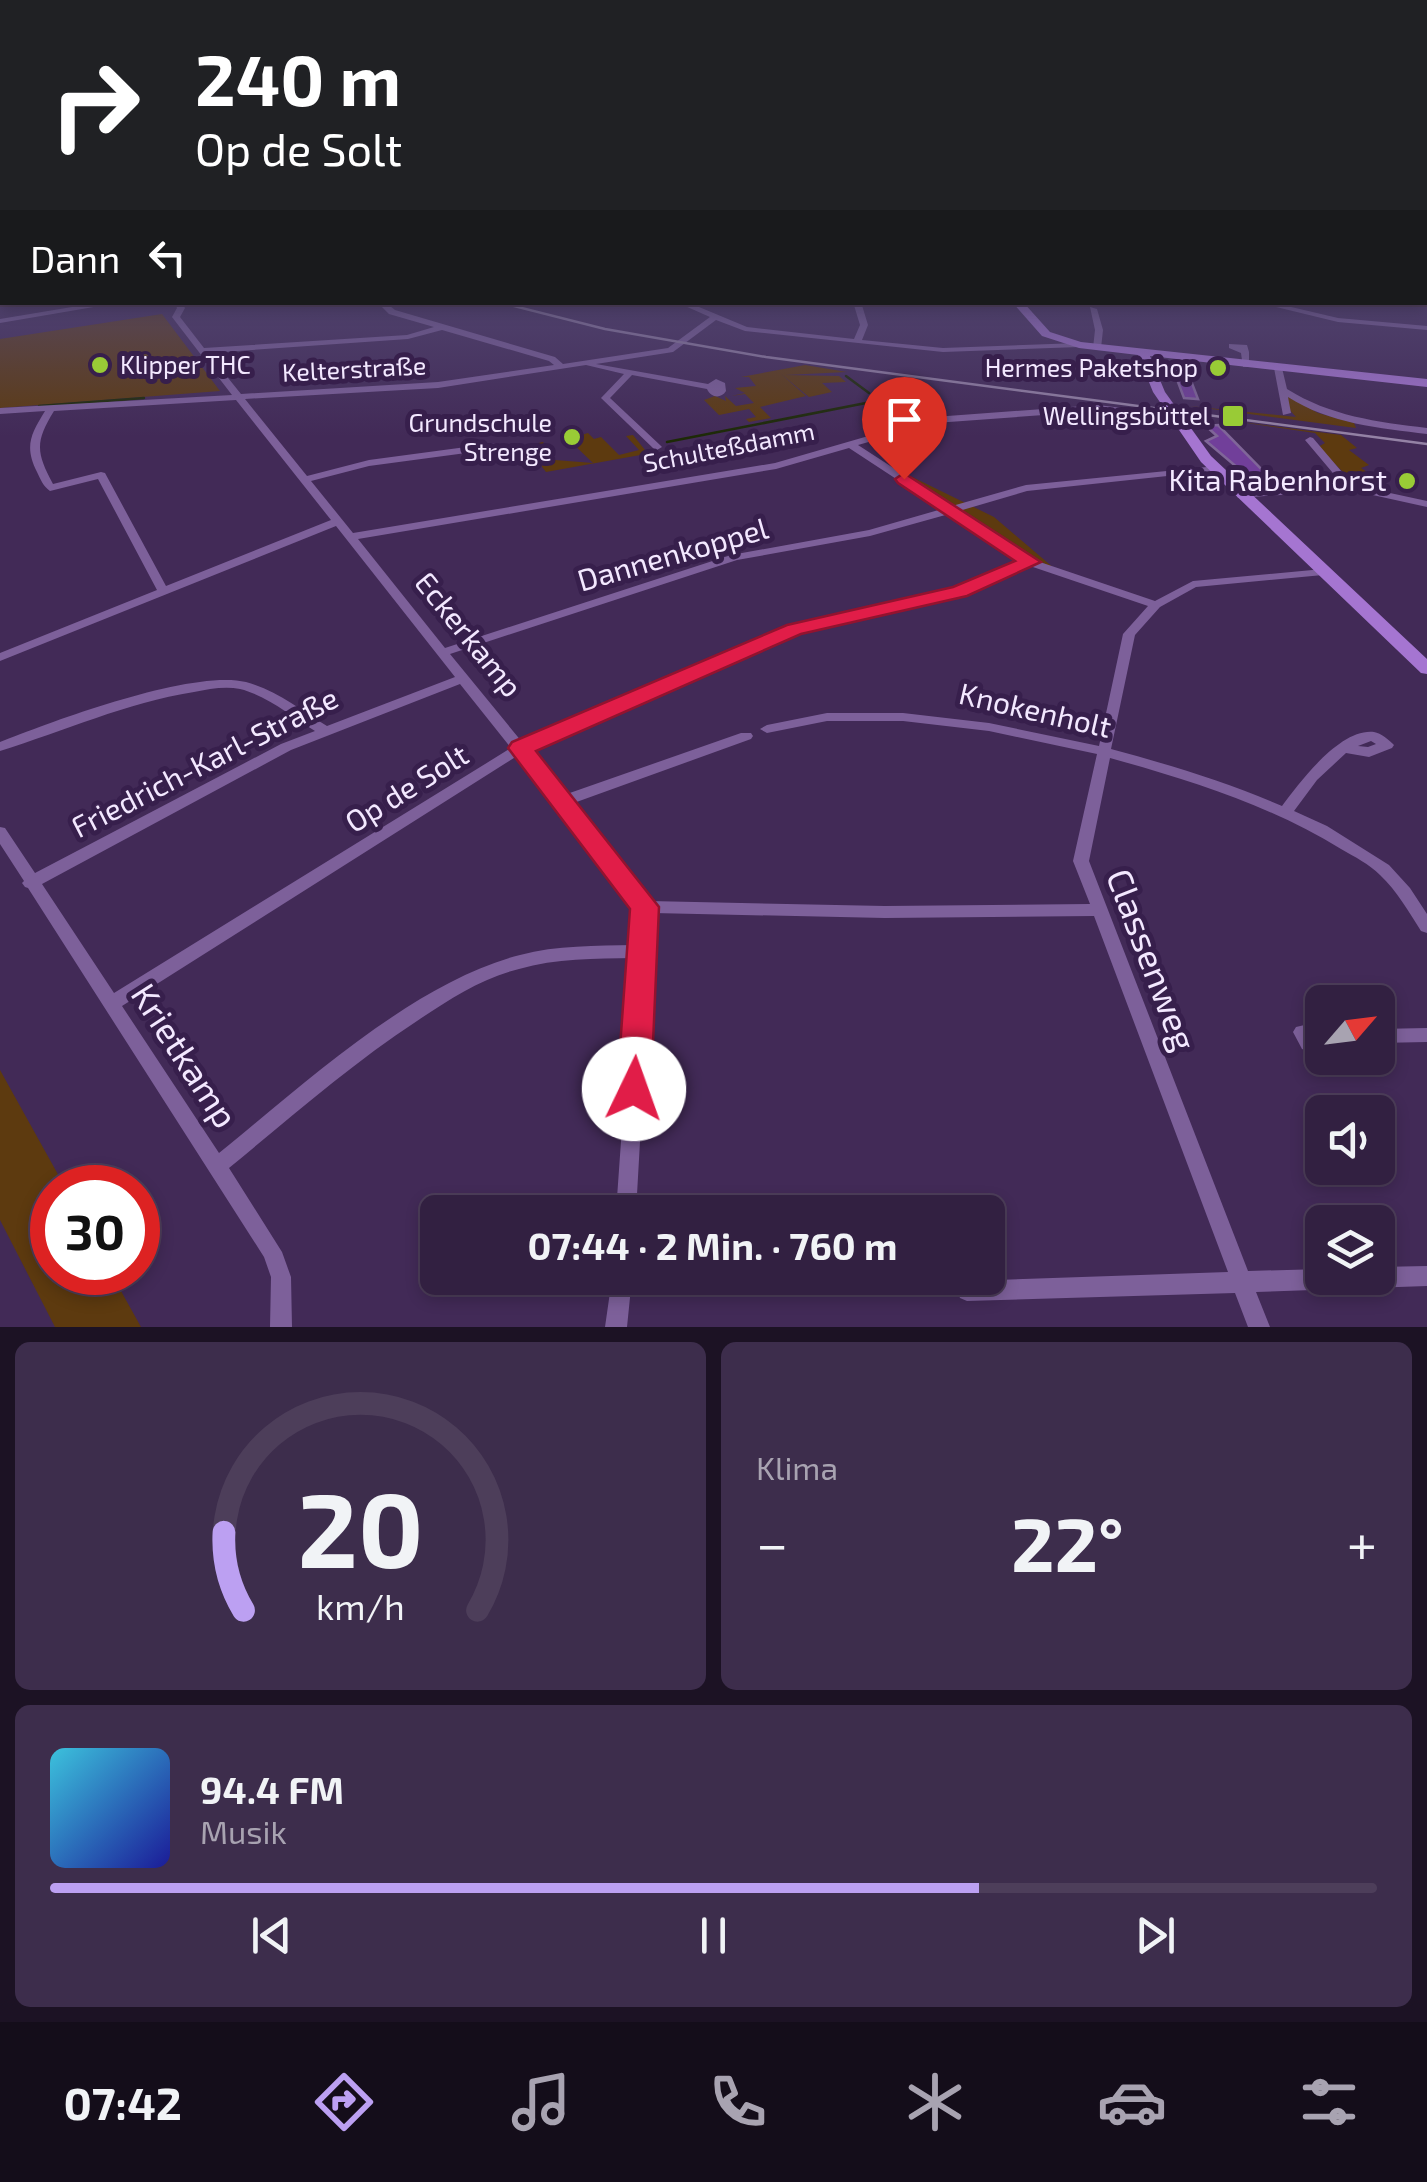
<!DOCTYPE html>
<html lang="de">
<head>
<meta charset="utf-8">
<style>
  :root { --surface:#322041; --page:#3d2d4c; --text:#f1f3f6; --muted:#a8a3b1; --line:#4d3e5a; --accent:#bca0f2 }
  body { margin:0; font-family:"Exo 2",sans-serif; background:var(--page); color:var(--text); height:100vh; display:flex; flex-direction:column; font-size:38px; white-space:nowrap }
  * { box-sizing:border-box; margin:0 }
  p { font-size:32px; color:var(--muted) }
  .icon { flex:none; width:55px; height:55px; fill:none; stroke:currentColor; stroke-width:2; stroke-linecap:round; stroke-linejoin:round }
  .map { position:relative; height:1327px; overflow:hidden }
  .drawer { display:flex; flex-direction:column; gap:15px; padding:15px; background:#1c1224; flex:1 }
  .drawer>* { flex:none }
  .top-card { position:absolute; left:0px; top:0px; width:1428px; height:305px; box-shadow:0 5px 15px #0003,0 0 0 2px var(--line); background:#202124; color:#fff; overflow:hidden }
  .needle { width:65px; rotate:62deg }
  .controls { position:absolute; left:1305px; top:985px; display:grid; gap:20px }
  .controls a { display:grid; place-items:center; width:90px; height:90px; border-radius:15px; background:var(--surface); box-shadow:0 5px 15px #0003,0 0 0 2px var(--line); font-size:50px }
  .speed { position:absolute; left:30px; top:1165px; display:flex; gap:20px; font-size:50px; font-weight:700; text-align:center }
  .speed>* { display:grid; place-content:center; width:130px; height:130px; border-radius:50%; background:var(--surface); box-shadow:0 5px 15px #0003,0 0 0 2px var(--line); line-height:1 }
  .speed .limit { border:15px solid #d22; background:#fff; color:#111 }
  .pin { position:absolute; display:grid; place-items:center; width:85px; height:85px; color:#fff; margin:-102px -42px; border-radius:50% 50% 50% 0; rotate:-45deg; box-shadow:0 0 10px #0007 }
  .pin .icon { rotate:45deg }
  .me { position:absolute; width:110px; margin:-55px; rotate:3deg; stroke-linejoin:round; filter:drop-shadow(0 0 8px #0008) }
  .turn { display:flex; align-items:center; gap:35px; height:210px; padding:0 30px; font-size:45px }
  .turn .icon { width:130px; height:130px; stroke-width:2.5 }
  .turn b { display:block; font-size:70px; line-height:85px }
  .then { display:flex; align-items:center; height:95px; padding:0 30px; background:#0003; gap:20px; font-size:38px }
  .big { font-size:75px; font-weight:700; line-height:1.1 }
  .drawer .tile { flex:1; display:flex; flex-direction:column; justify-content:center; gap:15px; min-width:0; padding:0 35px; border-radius:15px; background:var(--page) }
  .drawer .dial { align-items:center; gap:0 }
  .dial svg { height:260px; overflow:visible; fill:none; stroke:var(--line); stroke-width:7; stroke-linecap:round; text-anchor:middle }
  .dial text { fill:var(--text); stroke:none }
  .song { display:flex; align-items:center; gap:30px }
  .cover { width:120px; height:120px; border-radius:15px; background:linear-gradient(135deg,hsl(190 70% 55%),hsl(240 70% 35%)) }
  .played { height:10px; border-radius:5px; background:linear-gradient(90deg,var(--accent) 70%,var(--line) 70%) }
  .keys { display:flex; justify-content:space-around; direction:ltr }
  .heat { display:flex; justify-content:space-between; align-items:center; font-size:55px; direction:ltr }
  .drawer .tiles { flex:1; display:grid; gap:15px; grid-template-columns:1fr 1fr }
  .tile:last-child { grid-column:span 2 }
  .trip { position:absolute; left:420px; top:1195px; width:585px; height:100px; border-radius:15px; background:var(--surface); box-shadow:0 5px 15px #0003,0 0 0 2px var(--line); font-weight:700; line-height:100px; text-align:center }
  .menu { display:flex; height:160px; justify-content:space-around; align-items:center; background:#140d1a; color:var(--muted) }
  .menu .icon { width:70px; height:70px }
  .menu .on { color:var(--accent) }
  .menu b { font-size:45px; color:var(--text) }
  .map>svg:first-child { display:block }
</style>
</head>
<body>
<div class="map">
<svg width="1427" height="1327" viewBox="0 0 1427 1327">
  <rect width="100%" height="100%" fill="#422a57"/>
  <path fill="#5d3a0f" d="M162 314 220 391 0 408V339Z
    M805 365 847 372 785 375 839 376 846 382 822 383 832 392 809 397 780 373 806 396 760 407 771 418 749 422 746 419 756 417 749 409 719 415 704 400 715 396 726 401 725 396 736 406 754 403 745 394 731 396 745 393 735 388 756 386 749 377H741Z
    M1287 396 1318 413 1354 423 1356 428 1189 406 1296 417 1288 408Z
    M1226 420 1341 435 1357 448 1349 450 1369 465 1361 468 1383 483 1355 484 1318 447 1325 443 1315 433Z
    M588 433 594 439 601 437 619 455 639 450 626 436 633 435 645 450 657 452 546 472 526 446 543 442 555 460 593 463 568 439Z
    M896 469 994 517 1055 569 991 536Z
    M0 1070 65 1187 52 1188V1272L111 1273 141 1327H55L0 1220Z"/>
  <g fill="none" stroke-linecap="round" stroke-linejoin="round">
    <path stroke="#1d2a06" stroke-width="2.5" d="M846 376 869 393
      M874 394 899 388
      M39 406 144 398
      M667 442 871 402"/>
  </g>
  <path fill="#713f9a" stroke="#806699" stroke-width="2.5" d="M1176 363 1190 364 1185 365 1198 399 1184 398 1172 366Z
    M1218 425 1274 482 1273 484 1258 485 1206 441 1217 436 1206 426Z"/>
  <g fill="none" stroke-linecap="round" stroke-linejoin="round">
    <path fill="#7d609a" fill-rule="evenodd" d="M0 262H2V266H0Z
      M0 281H2V285H0Z
      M102 302H123L0 323V319Z
      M174 302H181L185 308 180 317 204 348 407 335 434 327 389 314 377 302H385L395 310 555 357 563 364 668 348 710 317 676 302H687L747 327 854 339 860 325 853 302H861L868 325 862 340 943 348 1079 343 1083 345 1079 347 943 352 745 331 716 320 673 352 596 364 708 384 716 379 725 383 726 391C721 399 711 398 707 389L632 375 610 398 660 445 662 447 657 450 654 449 601 398 624 374 586 365 438 388 245 399 307 476 369 460 496 443 501 446 496 449 369 466 311 481 353 533 775 463 934 417 1098 405 1178 415 1180 417 1175 420 1098 411 935 423 858 445 952 506 1026 485 1217 466 1219 468 1214 471 1027 491 959 511 1034 560 1155 601 1193 581 1323 569 1329 572 1323 575 1196 587 1160 607 1135 635 1111 749C1170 765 1227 782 1282 806 1300 782 1340 728 1374 732 1381 733 1389 740 1394 745L1392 748 1369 757 1346 753 1317 780 1294 811 1327 826 1389 865 1410 888 1427 914V933L1421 931C1409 912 1397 891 1380 875 1369 864 1355 857 1341 849 1270 805 1189 780 1110 758L1089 861 1248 1271 1322 1269V1278H1378V1267L1427 1266V1286L1256 1292 1270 1327H1248L1235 1293 967 1301 960 1298 957 1291 960 1284 967 1281 1228 1272 1094 916 885 918 653 913 636 1212H616L634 958C595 959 556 958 519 969 482 978 448 1000 417 1021 350 1065 290 1118 229 1168L282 1252 291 1277 292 1327H270L271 1277 264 1257 28 888 25 887 22 883 24 881 0 844V827L5 828 35 873 281 744 315 731C291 716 268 696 240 689 225 686 209 689 194 692 126 703 64 731 0 751V742C53 721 192 669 246 682 276 690 301 710 327 726L455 677 336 526 0 661V653L157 590 98 479 50 491C43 486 41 480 37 472 24 446 31 434 45 411L0 414V408L232 395 172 317 177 308ZM442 330 549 361 554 365 438 382 241 394 208 353 408 339ZM236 400 331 520 166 586 105 473 101 472 53 484C36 452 35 442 54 411ZM849 448 942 509 869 530 731 555 445 648 358 539 776 469ZM949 514 1022 561 956 589 790 626 522 742 450 654 737 560 870 536ZM1030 566 1148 606 1123 634 1099 746 989 723 903 713H827L767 725 760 729 767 733 827 721H903L989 731 1097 754 1073 861 1090 904 885 906 649 901 571 804 751 739 753 736 751 733H741L564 795 528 750 798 632 964 594ZM460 684 511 748 114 993 42 884 291 750ZM1371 741 1376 744 1368 747 1358 746ZM517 756 637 908 634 945C596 946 557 945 520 955 414 982 303 1085 219 1153L122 1006Z
      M1255 302H1270L1338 318 1427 326V330L1338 322Z
      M1090 307 1097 309 1103 330 1101 348 1097 350 1093 348 1095 330Z
      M1229 344 1247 345 1249 352V367H1243L1241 353 1229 348Z
      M1278 365 1282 368 1287 389C1330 416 1377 422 1427 428V434C1380 428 1330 424 1288 397L1291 413 1283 415 1274 368Z
      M1310 437 1313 438 1353 485 1427 501V507L1350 490 1238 498 1237 496 1242 493 1343 485 1305 440Z
      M1313 1023 1322 1028V1048L1308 1051 1302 1049 1293 1032 1296 1027Z
      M1427 1028V1042L1378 1043V1029Z
      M612 1278H632L627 1327H605Z"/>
    <path fill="#a575d1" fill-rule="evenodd" d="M1012 302H1023L1050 332 1081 342 1427 379V387L1150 356 1165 392 1211 456 1427 659V674L1421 673 1201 462 1153 392 1138 355 1079 348 1042 336Z"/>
    <path stroke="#9482a5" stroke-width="2.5" d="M498 302 605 329 766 357 1427 444"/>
  </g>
  <linearGradient id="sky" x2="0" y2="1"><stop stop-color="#241730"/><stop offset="0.57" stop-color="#544a74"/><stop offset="1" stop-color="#544a74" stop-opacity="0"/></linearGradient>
  <rect width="1427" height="437" fill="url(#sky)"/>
  <path fill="#e11d48" stroke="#92132f" stroke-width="2.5" d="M904 473 1041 562 967 596 801 634 536 751 659 907 651 1089 646 1099 634 1103 622 1099 617 1089 630 909 508 748 512 742 787 625 953 587 1015 561 898 483 895 479Z"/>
  <g fill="#99cb36" stroke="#371f4c" stroke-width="4">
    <circle cx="100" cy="365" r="10"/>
    <circle cx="1218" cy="368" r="10"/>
    <rect x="1221" y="404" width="24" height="24" rx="5"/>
    <circle cx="572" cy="437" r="10"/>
    <circle cx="1407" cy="481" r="10"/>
  </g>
  <g text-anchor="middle" stroke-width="10" stroke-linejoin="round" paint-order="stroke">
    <g font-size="25" fill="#f3e8ff" stroke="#371f4c" text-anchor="end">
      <text x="120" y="374" text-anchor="start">Klipper THC</text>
      <text x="1198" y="377">Hermes Paketshop</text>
      <text x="1210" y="425">Wellingsbüttel</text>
      <text x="552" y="432">Grundschule<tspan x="552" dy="29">Strenge</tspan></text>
    </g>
    <g font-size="25" fill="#f3e8ff" stroke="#371f4c">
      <text transform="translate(354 369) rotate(-3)" y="9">Kelterstraße</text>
      <text transform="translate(729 447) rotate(-11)" y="9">Schulteßdamm</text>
    </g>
    <g font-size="30" fill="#f3e8ff" stroke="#371f4c" text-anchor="end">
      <text x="1387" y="491">Kita Rabenhorst</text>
    </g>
    <g font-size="30" fill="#f3e8ff" stroke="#371f4c">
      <text transform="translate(673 555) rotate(-16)" y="10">Dannenkoppel</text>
      <text transform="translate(468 635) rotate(51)" y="10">Eckerkamp</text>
      <text transform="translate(1035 711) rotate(13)" y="10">Knokenholt</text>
      <text transform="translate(205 763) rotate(-27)" y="10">Friedrich-Karl-Straße</text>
      <text transform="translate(407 789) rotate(-32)" y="10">Op de Solt</text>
    </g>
    <g font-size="35" fill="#f3e8ff" stroke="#371f4c">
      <text transform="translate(1151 960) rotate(69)" y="12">Classenweg</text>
      <text transform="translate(184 1056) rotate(57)" y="12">Krietkamp</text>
    </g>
  </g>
</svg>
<div class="controls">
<a><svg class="needle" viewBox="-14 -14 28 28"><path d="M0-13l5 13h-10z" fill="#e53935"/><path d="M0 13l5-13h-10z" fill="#a8a3b1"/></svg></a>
<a><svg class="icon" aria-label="sound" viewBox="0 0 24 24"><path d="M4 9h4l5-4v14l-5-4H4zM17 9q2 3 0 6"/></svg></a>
<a><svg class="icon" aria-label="layers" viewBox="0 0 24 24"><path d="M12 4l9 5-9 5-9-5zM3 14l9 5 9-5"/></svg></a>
</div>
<div class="speed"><div class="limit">30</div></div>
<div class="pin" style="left:904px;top:479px;background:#d93025"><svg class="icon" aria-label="arrive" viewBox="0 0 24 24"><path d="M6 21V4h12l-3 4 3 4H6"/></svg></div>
<svg class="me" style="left:634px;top:1089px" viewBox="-20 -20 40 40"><circle r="19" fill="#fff"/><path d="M0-13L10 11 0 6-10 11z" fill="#e11d48"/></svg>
<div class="trip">07:44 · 2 Min. · 760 m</div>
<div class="top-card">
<div class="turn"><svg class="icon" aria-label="right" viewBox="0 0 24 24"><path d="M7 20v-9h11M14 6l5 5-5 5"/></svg><div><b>240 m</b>Op de Solt</div></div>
<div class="then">Dann<svg class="icon" aria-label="left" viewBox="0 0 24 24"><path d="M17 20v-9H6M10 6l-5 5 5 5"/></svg></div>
</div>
</div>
<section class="drawer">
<div class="tiles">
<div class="tile dial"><svg viewBox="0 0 100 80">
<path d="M14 69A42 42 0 1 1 86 69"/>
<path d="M14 69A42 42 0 0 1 8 45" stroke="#bca0f2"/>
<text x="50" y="56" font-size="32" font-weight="700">20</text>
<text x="50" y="72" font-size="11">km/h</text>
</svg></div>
<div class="tile"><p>Klima</p>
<div class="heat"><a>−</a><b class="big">22°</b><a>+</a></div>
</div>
<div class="tile">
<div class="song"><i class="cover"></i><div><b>94.4 FM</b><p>Musik</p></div></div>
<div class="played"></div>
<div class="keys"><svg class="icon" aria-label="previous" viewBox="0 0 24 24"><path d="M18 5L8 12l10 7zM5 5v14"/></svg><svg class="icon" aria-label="pause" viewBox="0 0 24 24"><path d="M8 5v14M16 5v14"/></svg><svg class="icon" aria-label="next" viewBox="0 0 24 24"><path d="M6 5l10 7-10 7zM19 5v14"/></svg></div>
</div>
</div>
</section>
<nav class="menu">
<b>07:42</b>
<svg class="icon on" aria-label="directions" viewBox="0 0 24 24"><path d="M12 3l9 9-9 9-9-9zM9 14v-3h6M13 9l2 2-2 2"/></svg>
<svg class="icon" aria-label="music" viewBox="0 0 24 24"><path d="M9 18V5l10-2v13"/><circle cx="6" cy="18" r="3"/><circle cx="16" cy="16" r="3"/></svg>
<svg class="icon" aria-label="phone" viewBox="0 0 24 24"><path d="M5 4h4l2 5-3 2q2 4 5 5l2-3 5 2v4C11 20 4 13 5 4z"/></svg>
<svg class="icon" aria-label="climate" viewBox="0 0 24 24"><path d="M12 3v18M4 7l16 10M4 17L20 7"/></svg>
<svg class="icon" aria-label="car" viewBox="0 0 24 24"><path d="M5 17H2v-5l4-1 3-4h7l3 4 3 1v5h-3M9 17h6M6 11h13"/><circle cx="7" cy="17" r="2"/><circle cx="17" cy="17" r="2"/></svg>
<svg class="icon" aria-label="filters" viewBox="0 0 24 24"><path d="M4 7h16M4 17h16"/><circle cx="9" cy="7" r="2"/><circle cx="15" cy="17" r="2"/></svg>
</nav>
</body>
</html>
